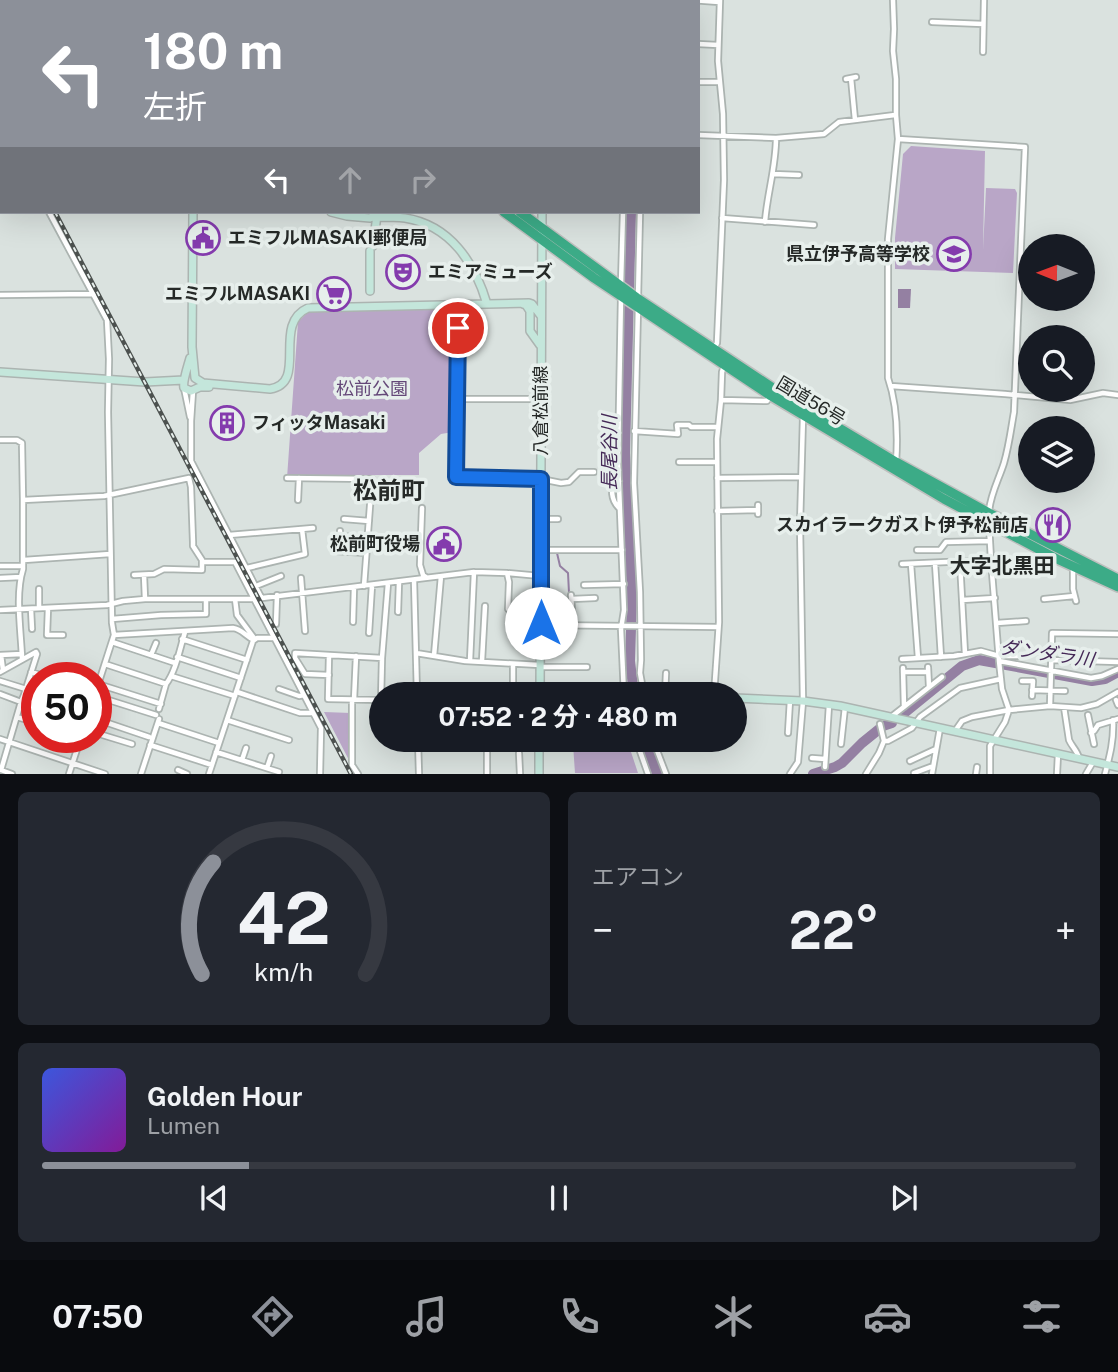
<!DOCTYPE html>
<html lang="ja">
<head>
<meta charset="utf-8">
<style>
  :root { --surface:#171b24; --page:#242831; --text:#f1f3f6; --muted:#9ea1a6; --line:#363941; --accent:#8c9099 }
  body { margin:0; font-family:"Public Sans","Noto Sans JP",sans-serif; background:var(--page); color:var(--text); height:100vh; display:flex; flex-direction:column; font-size:26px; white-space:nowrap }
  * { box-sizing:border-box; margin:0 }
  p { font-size:23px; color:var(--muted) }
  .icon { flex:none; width:38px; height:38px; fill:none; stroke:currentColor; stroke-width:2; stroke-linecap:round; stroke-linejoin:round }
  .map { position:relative; height:774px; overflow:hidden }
  .side { display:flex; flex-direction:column; gap:18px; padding:18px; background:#0d0f14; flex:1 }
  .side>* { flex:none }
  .guide { position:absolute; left:0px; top:0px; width:700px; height:214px; box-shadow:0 7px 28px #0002; background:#8c9099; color:#fff; overflow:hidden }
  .needle { width:46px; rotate:271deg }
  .tools { position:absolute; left:1018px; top:234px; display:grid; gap:14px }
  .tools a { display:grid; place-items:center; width:77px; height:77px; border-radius:50%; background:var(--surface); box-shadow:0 7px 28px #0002; font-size:35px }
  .speed { position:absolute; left:21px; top:662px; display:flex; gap:14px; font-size:35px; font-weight:700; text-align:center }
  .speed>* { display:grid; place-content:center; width:91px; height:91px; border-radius:50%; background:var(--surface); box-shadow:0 7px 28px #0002; line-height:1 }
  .speed .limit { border:10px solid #d22; background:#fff; color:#111 }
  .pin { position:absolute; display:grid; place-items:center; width:60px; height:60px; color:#fff; margin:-30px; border:4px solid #fff; border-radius:50%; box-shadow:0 2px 7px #0007 }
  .me { position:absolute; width:77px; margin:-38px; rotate:0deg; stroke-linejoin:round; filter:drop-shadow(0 0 5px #0008) }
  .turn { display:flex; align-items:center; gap:24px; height:147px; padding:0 28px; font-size:32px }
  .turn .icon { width:91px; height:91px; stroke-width:2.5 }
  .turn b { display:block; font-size:49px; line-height:60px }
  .lanes { display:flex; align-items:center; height:66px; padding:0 28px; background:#0003; justify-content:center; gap:35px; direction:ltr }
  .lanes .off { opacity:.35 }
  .big { font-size:52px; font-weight:700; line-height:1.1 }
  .side .card { flex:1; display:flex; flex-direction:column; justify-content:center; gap:10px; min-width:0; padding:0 24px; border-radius:10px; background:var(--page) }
  .side .dial { align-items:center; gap:0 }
  .dial svg { height:182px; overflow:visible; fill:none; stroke:var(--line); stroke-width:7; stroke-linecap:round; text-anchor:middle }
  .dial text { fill:var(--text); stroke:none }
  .song { display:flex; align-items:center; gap:21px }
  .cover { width:84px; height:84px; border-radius:10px; background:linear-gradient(135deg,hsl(230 70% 55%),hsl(290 70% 35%)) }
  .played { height:7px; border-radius:4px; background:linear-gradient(90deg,var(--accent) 20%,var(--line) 20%) }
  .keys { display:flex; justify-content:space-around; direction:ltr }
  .heat { display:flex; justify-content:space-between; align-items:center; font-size:38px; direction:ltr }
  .side .tiles { flex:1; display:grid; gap:18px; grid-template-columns:1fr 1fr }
  .card:last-child { grid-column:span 2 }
  .trip { position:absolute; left:369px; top:682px; width:378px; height:70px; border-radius:35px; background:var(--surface); box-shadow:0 7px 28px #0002; font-weight:700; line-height:70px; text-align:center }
  .dock { display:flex; height:112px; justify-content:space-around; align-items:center; background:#090b0e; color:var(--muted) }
  .dock .icon { width:49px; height:49px }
  .dock .current { color:var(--accent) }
  .dock b { font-size:32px; color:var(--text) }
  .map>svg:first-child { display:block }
</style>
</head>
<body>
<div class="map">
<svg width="1118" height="774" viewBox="0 0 1118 774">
  <rect width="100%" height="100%" fill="#dae2df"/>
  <path fill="#b9a6c7" d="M911 146 985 151 983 250 986 188 1015 189 1017 193 1013 273 895 269V238L903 154Z
    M455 307 453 432 441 434 419 453V475H305L287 478 298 322 309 311Z
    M324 712 351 713V764Z
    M577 740H627L638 773H575L573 744 577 743Z"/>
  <path fill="#9480a2" d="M898 289H911L910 308H898Z"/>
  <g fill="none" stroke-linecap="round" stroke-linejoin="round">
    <path stroke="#9480a2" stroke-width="2" d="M21 0 22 2
      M85 0 86 2
      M557 553 560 566 568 573 569 593"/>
    <path stroke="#9480a2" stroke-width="10" d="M631 2V0
      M631 212 625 453 632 595 630 661 634 695
      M903 714 962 666 979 660 1092 681 1105 679 1118 672
      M645 740 657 774
      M813 774 835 767 842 763 862 743 883 726 892 723"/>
    <g stroke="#acb4b1" stroke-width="8">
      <path id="street" d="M691 0 719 2
        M893 0 894 29 893 51 896 79V115L898 139 888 239V378C897 404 898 435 896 463
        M4 2 8 0
        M624 2V0
        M638 2V0
        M657 2 659 0
        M932 22 983 24
        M698 44 718 45
        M983 52 984 0
        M0 54H2
        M851 78 855 120
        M846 79 856 77
        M698 82H719
        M0 91 2 95
        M0 123 2 127
        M698 135 776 138 824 134 839 122 895 115
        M898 139 1025 147 1014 412C1011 429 1009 446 1004 463 999 479 990 495 989 512
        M773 174 799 175
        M49 212 107 320 109 359 108 412 112 623 114 635 96 691
        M722 218 814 225
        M765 222C767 194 776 167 776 138
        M621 284 623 212
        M0 295 94 294
        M621 297 618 461 624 610 621 629 624 695
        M638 298 640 212
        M638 307 634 483 640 592 641 660 640 673 644 695
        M714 348 717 343 724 180 723 114 718 61 720 0
        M891 386 1005 394 1070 400 1103 393 1118 395
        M184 388 190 417
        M193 391 191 421V461L261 597
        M541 399H457L456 477 541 479 561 483 569 482 579 472H594
        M721 400 767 401 770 396
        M634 431 678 434 677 425H689L691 427H717
        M0 440H17L22 443 23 500 104 496 189 478 191 487 193 542V546L202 560V570L164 569 154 574 134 575
        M679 462H717
        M287 478 372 479 364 586
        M717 478 801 477
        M619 481C608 487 612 501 619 508
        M298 500 299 478
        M758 505V514
        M422 508 420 565 423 575 426 577
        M717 511 758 510
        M344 519 369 521
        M541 519H558
        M989 524 991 560 999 661 1002 689 1009 710 1005 722 990 746V774
        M340 531V536L367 538
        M229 535 313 528
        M367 543H394
        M541 550H622
        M917 550H940L946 542 990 541
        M336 551 366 553
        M24 560 110 554
        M202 562H235L321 728 320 774
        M960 562 965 654
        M935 563 941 657
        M902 564 991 560
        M911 564 918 658
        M0 566H23
        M1073 567V589L1076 601
        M247 568 305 554 302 529
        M507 573 509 582 508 609 512 613V624
        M144 575 145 599
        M0 578 21 577
        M301 578 305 631
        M414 580 417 695
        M584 585 624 584
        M256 586 281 576
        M571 595 573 625
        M235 599 237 615 254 638
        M572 599 595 598
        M1044 599 1074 596
        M962 600 995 598
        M39 608V589
        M48 608 47 635H63
        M31 609 32 629
        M0 610 107 605 123 601 145 599H254L474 572 507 573 540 576
        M398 612 399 582
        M112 619 161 615 206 614V599
        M353 622 354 587
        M997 623 1026 621
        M276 624 277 595
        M541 625 718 627
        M369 633 372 585
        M114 635 233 628C242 629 245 636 254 640
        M528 635 530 626 535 623H540
        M182 639 247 660
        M112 642 175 663
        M416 653 465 661 540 665
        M0 655 22 654
        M1 655 3 670
        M151 655 156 643
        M329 655 328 699 381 700
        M434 656 441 576
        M177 657 241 678
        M22 658C21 631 15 595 23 569V500
        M902 659 954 656 981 651 999 656H1023
        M1051 660 1118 662
        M470 661 474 572
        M482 661 485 606
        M999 661 1091 678 1102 676 1118 669
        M105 664 166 684C176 671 180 648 185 632
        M541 667H587
        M928 667 929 687
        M903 668 904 707
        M0 672 36 652 37 654 24 695
        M31 672 47 677
        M903 672H928
        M329 675 305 674 295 658V653L382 658
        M171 676 235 696
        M0 681 26 689
        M1022 681H1033L1032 696
        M98 684 161 704
        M279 689 299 696 304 695
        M1032 690 1065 691
        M237 692 300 713H313
        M0 694 21 702 24 695 37 700
        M513 695V664
        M665 695 666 673
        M714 695 719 622 717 439 721 400 722 372 724 366
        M96 696 156 715
        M352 700V765L358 774
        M354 700 356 656
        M381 700 382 658 388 583
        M1116 700 1118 705
        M1050 706 1052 633 1118 634
        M1064 707 1069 740C1072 747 1077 750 1079 758
        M159 709 166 684
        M1088 715 1094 744
        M17 717 37 723
        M891 717 942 677
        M96 719 149 737
        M227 720 289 740
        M158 723 219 743
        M880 724 884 741
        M955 731 962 721 972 717 1009 710 1050 706 1081 708 1097 704 1118 692
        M96 733 132 744
        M788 733 790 700
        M1091 733 1094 731 1098 725 1118 719
        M0 739 105 774
        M418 740 419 774
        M487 740V774
        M636 740 648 774
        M653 740 666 774
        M841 744 845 707
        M150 745 212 765
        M216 752 279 772
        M519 753 520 774
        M812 758 825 759
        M242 760 246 748
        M910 761 936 749
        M825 767 829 705
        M267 768 271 756
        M1 770 21 702
        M1 770 12 774
        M178 770 187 774
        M914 773 933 766
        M69 774 81 737
        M141 774 159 719
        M209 774 253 641 257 638H275
        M790 774 798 762 803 701 800 525 803 417
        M866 774 879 753 884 741H888L912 728 920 717 960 688 1001 679
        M932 774 940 728
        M976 774 977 767
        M1057 774 1058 754
        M1086 774 1093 762
        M1105 774C1110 755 1114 740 1113 720"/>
    </g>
    <g stroke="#acb4b1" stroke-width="10">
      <path id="secondary" d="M197 2V0
        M545 2V0
        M193 212 192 347 195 378 203 383 270 389C309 383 271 324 308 308L529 303 532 304 541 316
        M331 212 347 216 370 218 373 217V212
        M377 217C386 217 396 217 405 218 450 225 475 263 487 304
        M373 246 377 215
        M370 291V251
        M523 304 526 305 530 311V331L540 345
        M190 358C188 366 182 382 184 388L191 391 200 387H209
        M0 372 145 382 184 380
        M457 399 458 304
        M540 693 648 695
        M540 695 542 212
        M735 698 803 701 840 706 1118 767
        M539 774V740"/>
    </g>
    <g stroke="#bebfbe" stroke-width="12">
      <path id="highway" d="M260 0 262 2
        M271 0 273 2
        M504 212 594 278 771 396 944 499 1057 559 1118 587
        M520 212 637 298 776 390 896 462 989 513 1118 579"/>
    </g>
    <use href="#street" stroke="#fff" stroke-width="4.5"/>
    <use href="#secondary" stroke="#c4e6db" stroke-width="7"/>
    <use href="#highway" stroke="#3cab87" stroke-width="9"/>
    <g stroke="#4c514f" stroke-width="4.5">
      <path id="rail" d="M0 115 2 118
        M55 212 351 774"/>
    </g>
    <use href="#rail" stroke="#e7efec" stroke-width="2" stroke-dasharray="5" stroke-linecap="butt"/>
  </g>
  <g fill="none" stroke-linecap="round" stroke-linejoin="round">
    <g stroke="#114b97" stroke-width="18">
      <path id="route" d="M458 328 456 477 541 479V623"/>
    </g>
    <use href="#route" stroke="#1a73e8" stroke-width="12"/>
  </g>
  <defs>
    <g id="civic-ring" transform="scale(1.75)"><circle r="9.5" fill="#e7efec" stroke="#843bad" stroke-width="1.5"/><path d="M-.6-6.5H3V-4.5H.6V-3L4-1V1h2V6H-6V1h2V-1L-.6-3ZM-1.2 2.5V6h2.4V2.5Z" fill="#843bad"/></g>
    <g id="school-ring" transform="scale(1.75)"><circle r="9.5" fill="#e7efec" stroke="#843bad" stroke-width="1.5"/><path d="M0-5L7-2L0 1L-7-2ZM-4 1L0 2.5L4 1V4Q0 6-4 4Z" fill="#843bad"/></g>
    <g id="theatre-ring" transform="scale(1.75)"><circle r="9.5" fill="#e7efec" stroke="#843bad" stroke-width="1.5"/><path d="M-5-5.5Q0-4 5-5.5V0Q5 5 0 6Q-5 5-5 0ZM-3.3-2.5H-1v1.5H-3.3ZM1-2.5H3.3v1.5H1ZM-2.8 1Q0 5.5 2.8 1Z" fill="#843bad"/></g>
    <g id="supermarket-ring" transform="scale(1.75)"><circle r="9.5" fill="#e7efec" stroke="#843bad" stroke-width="1.5"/><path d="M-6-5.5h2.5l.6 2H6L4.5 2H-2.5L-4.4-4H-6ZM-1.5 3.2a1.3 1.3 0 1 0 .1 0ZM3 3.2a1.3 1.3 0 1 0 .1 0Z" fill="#843bad"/></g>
    <g id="building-ring" transform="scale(1.75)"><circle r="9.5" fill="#e7efec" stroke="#843bad" stroke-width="1.5"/><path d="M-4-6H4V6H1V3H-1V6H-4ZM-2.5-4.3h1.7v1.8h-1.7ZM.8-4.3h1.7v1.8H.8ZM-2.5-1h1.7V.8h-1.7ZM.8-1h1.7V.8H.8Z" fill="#843bad"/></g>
    <g id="restaurant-ring" transform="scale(1.75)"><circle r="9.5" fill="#e7efec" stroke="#843bad" stroke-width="1.5"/><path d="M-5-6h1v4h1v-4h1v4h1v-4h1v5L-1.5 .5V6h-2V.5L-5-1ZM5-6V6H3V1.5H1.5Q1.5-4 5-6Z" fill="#843bad"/></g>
  </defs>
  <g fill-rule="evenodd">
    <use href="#civic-ring" x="203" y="238"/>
    <use href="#school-ring" x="954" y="254"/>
    <use href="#theatre-ring" x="403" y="272"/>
    <use href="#supermarket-ring" x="334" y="294"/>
    <use href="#building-ring" x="227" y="423"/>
    <use href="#restaurant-ring" x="1053" y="525"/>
    <use href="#civic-ring" x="444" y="544"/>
  </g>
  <g text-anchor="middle" stroke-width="7" stroke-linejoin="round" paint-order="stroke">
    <g font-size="18" font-weight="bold" fill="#252927" stroke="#e7efec" text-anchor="end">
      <text x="228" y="244" text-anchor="start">エミフルMASAKI郵便局</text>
      <text x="930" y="260">県立伊予高等学校</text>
      <text x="428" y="278" text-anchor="start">エミアミューズ</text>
      <text x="310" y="300">エミフルMASAKI</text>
      <text x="252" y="429" text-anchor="start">フィッタMasaki</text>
      <text x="1028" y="531">スカイラークガスト伊予松前店</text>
      <text x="420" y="550">松前町役場</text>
    </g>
    <g font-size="18" fill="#644778" stroke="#e7efec">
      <text x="372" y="395">松前公園</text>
    </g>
    <g font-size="18" fill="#252927" stroke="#e7efec">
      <text transform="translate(811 401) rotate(31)" y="6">国道56号</text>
      <text transform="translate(541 411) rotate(-90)" y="6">八倉松前線</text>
    </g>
    <g font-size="19" font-style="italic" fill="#452957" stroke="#e7efec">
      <text transform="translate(609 453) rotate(-90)" y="7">長尾谷川</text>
      <text transform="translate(1047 653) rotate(8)" y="7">ダンダラ川</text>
    </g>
    <g font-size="21" font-weight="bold" fill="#252927" stroke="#e7efec">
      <text x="1002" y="573">大字北黒田</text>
    </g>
    <g font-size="24" font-weight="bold" fill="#252927" stroke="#e7efec">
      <text x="389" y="499">松前町</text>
    </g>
  </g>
</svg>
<div class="tools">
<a><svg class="needle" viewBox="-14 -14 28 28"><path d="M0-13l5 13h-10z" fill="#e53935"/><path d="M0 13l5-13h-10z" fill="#9ea1a6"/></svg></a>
<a><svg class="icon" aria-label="search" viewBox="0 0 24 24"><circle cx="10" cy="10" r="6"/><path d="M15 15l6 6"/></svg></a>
<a><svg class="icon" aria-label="layers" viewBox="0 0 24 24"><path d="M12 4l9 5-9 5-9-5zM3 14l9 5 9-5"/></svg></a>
</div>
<div class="speed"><div class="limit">50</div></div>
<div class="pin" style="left:458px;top:328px;background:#d93025"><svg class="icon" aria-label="arrive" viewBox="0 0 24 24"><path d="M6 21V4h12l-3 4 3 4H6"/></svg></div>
<svg class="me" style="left:541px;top:623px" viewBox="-20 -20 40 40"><circle r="19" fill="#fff"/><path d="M0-13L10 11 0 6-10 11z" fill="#1a73e8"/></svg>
<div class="trip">07:52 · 2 分 · 480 m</div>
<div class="guide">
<div class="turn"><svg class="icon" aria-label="left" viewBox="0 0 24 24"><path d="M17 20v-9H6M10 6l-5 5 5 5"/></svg><div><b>180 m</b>左折</div></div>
<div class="lanes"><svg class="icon" aria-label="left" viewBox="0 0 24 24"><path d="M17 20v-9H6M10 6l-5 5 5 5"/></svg><svg class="icon off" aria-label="ahead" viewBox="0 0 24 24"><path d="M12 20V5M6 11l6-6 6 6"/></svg><svg class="icon off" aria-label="right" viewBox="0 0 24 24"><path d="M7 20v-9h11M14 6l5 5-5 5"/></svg></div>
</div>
</div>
<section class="side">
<div class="tiles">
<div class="card dial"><svg viewBox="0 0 100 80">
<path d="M14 69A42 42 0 1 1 86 69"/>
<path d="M14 69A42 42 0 0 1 19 20" stroke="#8c9099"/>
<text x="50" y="56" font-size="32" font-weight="700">42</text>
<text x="50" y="72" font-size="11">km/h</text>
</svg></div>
<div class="card"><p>エアコン</p>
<div class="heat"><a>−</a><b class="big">22°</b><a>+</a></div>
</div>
<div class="card">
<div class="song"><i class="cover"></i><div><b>Golden Hour</b><p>Lumen</p></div></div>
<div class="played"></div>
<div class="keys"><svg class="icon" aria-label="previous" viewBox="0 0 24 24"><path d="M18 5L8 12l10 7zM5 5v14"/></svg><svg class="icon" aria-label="pause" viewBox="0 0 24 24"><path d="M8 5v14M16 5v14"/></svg><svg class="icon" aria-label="next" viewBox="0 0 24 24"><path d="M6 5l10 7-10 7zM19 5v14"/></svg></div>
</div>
</div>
</section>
<nav class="dock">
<b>07:50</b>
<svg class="icon current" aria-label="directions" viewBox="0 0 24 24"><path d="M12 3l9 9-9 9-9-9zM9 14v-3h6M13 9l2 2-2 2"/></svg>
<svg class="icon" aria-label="music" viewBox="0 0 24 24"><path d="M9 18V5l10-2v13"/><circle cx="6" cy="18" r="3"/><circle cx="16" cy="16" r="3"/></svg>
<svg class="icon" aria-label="phone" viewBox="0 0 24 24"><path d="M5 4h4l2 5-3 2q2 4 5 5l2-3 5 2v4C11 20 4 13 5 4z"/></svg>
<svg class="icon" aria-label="climate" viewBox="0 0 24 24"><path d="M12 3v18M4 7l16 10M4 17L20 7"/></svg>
<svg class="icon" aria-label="car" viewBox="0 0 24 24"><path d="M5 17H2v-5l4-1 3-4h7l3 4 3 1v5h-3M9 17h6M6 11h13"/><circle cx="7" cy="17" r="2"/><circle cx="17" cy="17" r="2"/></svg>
<svg class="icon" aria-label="filters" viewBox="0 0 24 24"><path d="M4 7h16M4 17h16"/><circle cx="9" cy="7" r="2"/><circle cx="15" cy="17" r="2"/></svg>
</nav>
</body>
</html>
